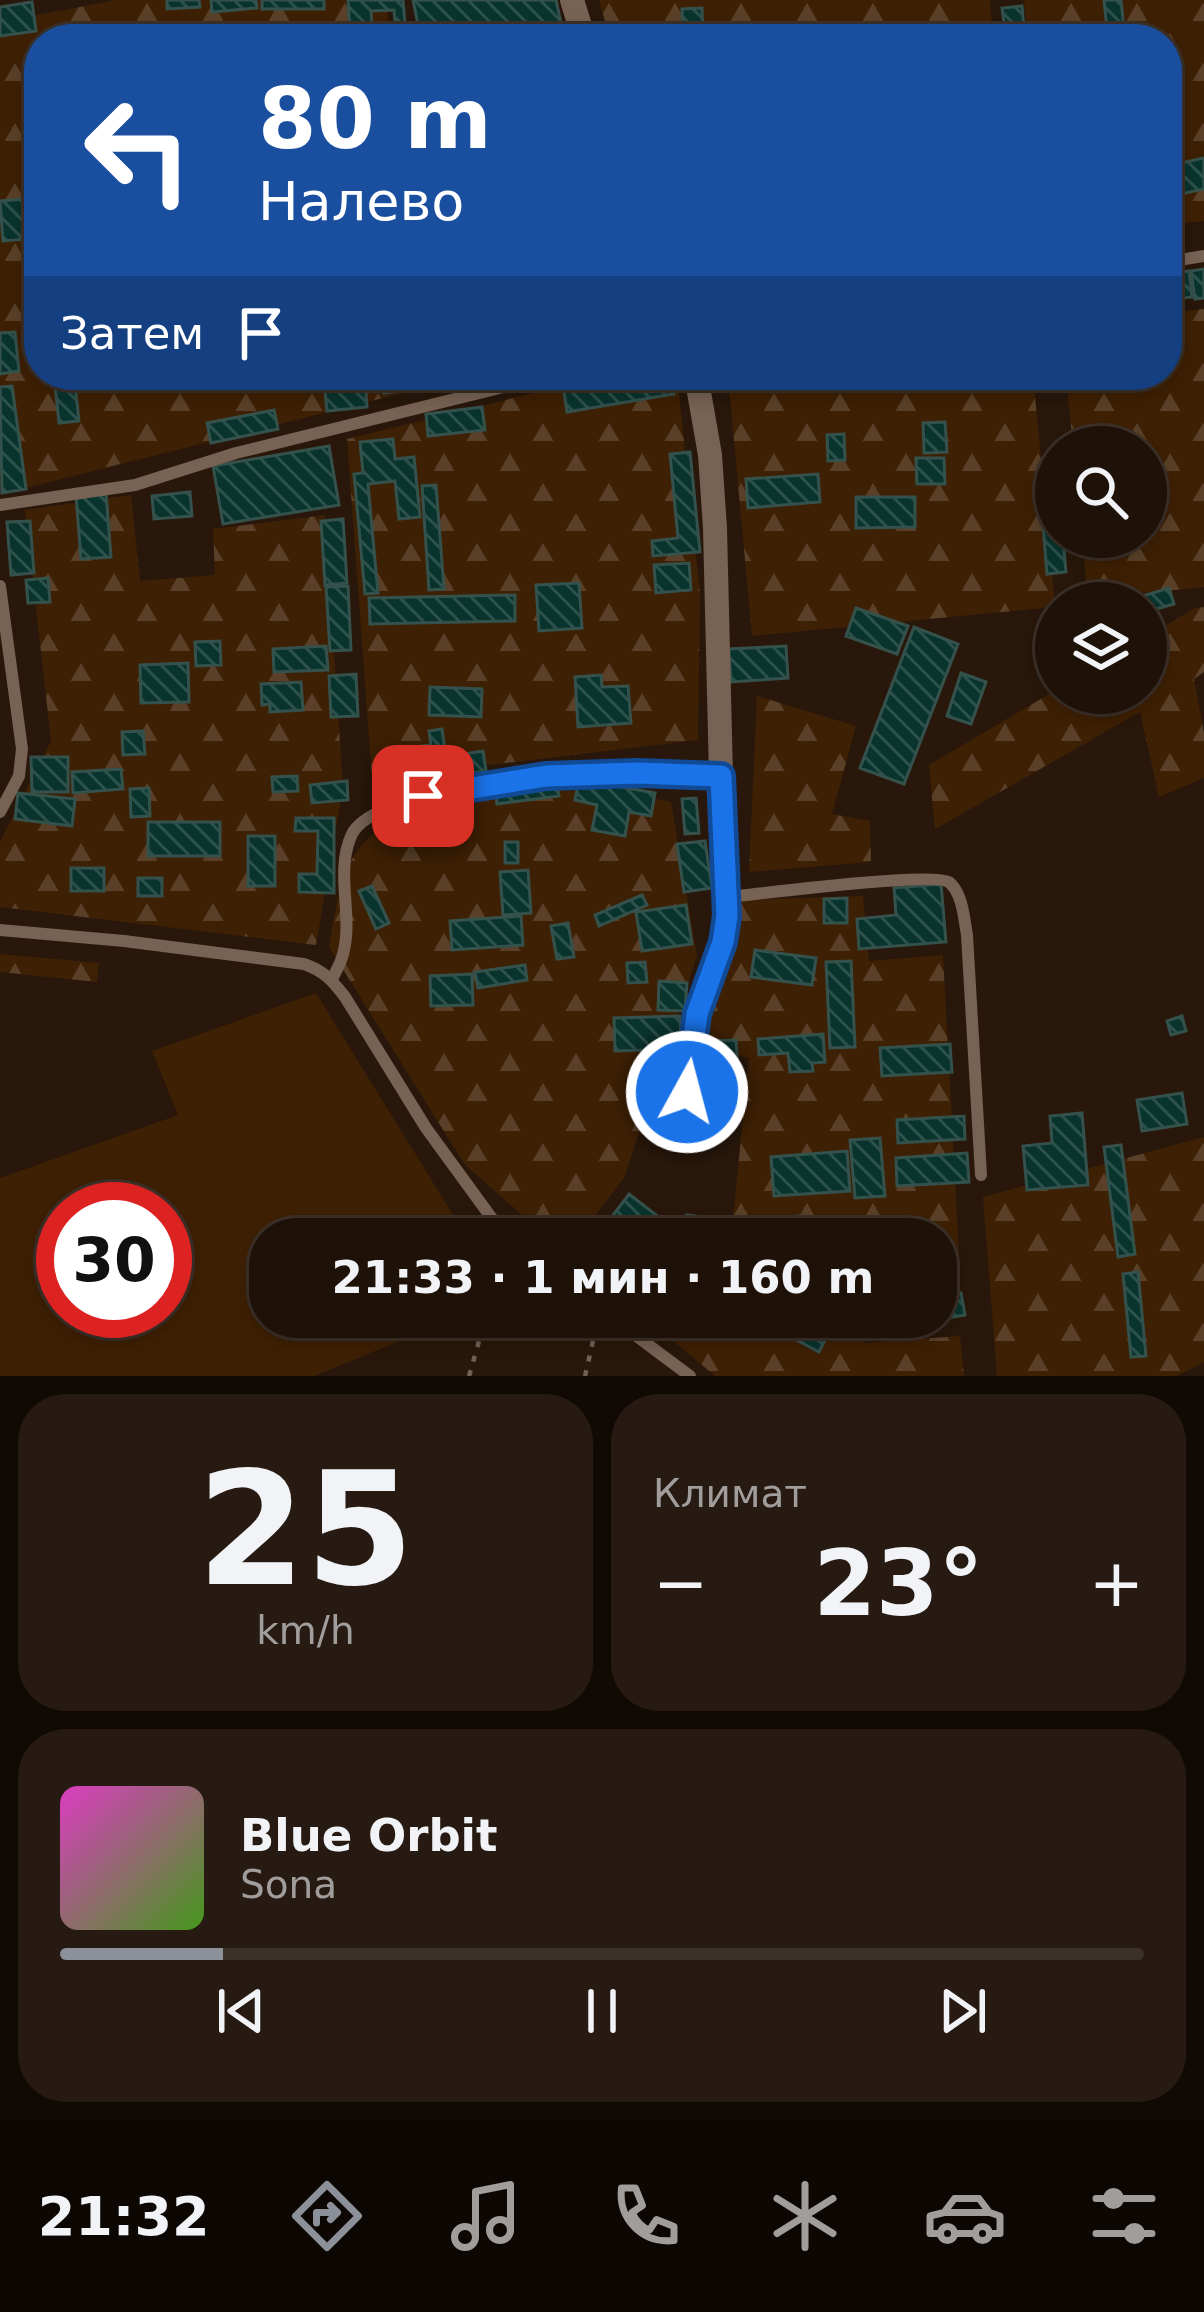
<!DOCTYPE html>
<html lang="ru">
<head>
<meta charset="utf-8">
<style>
  :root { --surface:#1e1108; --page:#261a12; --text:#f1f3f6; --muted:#a19d9c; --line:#3c3129; --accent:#8c9099 }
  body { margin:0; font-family:"DejaVu Sans",sans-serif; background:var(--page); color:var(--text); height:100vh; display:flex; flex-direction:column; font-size:45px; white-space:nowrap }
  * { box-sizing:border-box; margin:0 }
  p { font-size:39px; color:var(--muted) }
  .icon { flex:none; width:66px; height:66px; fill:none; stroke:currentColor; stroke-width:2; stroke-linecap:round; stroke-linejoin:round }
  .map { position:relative; height:1376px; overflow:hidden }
  .panel { display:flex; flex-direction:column; gap:18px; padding:18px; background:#100904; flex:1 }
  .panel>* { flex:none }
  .top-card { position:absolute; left:24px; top:24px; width:1158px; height:366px; border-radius:48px; box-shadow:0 6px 18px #0003,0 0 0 3px var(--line); background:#1a4fa0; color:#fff; overflow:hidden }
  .controls { position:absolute; left:1035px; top:426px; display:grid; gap:24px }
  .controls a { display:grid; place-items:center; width:132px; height:132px; border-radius:50%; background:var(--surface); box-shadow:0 6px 18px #0003,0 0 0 3px var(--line); font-size:60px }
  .speed { position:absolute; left:36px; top:1182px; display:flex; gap:24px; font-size:60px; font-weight:700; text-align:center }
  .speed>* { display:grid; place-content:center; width:156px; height:156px; border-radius:50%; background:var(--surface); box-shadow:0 6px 18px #0003,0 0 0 3px var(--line); line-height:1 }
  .speed .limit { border:18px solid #d22; background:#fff; color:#111 }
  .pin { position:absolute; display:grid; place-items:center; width:102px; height:102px; color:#fff; margin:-51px; border-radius:24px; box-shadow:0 6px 18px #0006 }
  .me { position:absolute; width:132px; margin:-66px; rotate:7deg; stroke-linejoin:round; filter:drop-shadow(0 0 9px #0008) }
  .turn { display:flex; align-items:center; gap:42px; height:252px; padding:0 36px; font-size:54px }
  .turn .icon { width:156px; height:156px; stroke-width:2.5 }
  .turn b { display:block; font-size:84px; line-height:102px }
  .then { display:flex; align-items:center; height:114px; padding:0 36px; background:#0003; gap:24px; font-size:45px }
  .big { font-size:90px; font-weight:700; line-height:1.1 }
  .panel .tile { flex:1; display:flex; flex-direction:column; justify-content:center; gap:18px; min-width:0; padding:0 42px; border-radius:48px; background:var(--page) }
  .panel .dial { align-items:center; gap:0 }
  .dial b { font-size:156px; line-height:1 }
  .song { display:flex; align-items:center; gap:36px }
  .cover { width:144px; height:144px; border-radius:18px; background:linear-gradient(135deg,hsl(310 70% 55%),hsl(100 70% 35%)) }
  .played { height:12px; border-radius:6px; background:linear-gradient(90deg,var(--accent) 15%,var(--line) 15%) }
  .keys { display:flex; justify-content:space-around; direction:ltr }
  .heat { display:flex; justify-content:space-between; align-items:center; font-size:66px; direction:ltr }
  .panel .tiles { flex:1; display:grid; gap:18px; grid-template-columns:1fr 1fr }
  .tile:last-child { grid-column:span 2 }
  .trip { position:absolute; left:249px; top:1218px; width:708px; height:120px; border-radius:48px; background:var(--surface); box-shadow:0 6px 18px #0003,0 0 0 3px var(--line); font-weight:700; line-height:120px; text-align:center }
  .tabs { display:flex; height:192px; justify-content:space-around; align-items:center; background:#0c0703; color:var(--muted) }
  .tabs .icon { width:84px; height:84px }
  .tabs .on { color:var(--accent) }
  .tabs b { font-size:54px; color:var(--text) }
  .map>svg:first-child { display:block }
</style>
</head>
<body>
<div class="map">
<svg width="1204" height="1376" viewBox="0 0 1204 1376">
  <defs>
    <pattern id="forest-firs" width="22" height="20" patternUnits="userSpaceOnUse" patternTransform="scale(3)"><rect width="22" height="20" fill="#3e2004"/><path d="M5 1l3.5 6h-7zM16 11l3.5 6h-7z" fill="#5a4028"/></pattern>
    <pattern id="building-back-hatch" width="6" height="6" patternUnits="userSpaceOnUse" patternTransform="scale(3)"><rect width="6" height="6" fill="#09342e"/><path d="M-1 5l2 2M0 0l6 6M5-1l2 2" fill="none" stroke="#2d514b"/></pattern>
  </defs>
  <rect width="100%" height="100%" fill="#28170a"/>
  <path fill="#3e2004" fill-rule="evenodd" d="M316 993 468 1239H270V1317H459L314 1376H0V1178L178 1115 152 1051ZM63 1209H165V1311H63Z"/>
  <path fill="url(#forest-firs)" d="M117 0H385L392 39H39V375H475L13 491 0 400V22Z
    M599 0H990L993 39H610Z
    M1024 0H1204V221L1167 225V39H1028Z
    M1204 309V587L1088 599 1082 537H1146V447H1073L1066 375H1167V313Z
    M607 375H677L700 594 698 740 372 779 347 439Z
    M728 375H1033L1055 607 752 636Z
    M131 495 140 581 215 575 213 529 325 515 343 787 316 945 0 907V842L51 741 25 510Z
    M1204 607V672L1194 679 1204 733V778L1159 797 1140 712 935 829 929 765 1056 690V693H1146V637L1195 608Z
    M757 696 856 726 832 814 870 821 871 862 749 872Z
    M569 781 671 802 697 956 624 1178 577 1239H550L465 1165 329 947C334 920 337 890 349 865 382 795 503 788 569 781Z
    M863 896 869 961 943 955 959 1254 936 1256V1239H731L749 1058 702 1047 741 900Z
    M0 954 99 963 97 982 0 972Z
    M1204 1137V1362L1177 1376H997L983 1197Z
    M645 1317H864V1343L960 1336 964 1376H715Z"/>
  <path fill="url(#building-back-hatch)" stroke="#35514b" stroke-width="3" d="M167 0H199L200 7 167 9Z
    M211 0H256L257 8 212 12Z
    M262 0H324V9H262Z
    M348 0H403L405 23H395L394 10 371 11 372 27 350 29Z
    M413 0H556L561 23 492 39H421Z
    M1104 0H1121L1125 39H1108Z
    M32 2 36 31 0 36V7Z
    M1022 6 1025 39H1006L1002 8Z
    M702 8 703 39H683L682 9Z
    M1204 158V189L1167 197V166Z
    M39 198V238H32L29 199Z
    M24 199 28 239 3 241 0 201Z
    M1204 269V298L1195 299 1191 271Z
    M1189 271 1192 297 1167 300V274Z
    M15 332 19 371 0 374V333Z
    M54 375H74L79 421 59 423Z
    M382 375H411L413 389 384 393Z
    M623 375H671L674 394 567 412 563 385Z
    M713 375H742L743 383 714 386Z
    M365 379 367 407 327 411 324 383Z
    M12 386 26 489 2 493 0 387Z
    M482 407 485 430 428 436 426 414Z
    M274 410 278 429 211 443 207 423Z
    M945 422 947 452 924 453 923 423Z
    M844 434 845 460 828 461 827 435Z
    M393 439 395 459 414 457 420 517 399 519 395 481 368 484 378 593 365 594 354 474 363 473 360 442Z
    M329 446 339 505 223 524 213 466Z
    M690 452 700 552 653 556 652 541 678 538 670 454Z
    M916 458H944L945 484H917Z
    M818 474 820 502 748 508 746 479Z
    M1056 476V537H1077L1078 549 1064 550 1066 572 1047 574 1039 478Z
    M436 485 444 589 429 590 422 486Z
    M190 492 192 516 154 519 152 496Z
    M106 493 111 557 81 559 76 496Z
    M856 497H915V527L856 528Z
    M343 519 347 583 325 585 321 521Z
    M30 521 34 573 11 575 7 522Z
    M689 563 691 590 656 593 654 565Z
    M48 578 50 602 28 603 26 580Z
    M579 583 582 628 539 631 536 585Z
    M348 586 351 650 330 651 326 587Z
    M1169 588 1174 604 1146 612V603H1119Z
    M515 595V621L370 624 369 598Z
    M856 608 908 626 897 654 846 636Z
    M914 627 958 644 904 784 860 768Z
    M220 641 221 665 196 666 195 642Z
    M326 646 328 670 274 672 273 649Z
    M786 646 788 678 731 682 729 649Z
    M188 663 189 702 141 703 140 665Z
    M961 673 986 682 971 724 947 716Z
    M356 674 358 716 331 717 329 676Z
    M601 675 602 687 628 686 631 723 578 727 575 677Z
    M301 682 303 710 270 712V704L262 705 261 684Z
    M430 687 482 689 481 717 429 715Z
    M442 729 446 757 483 751 486 771 409 782 406 768 424 765 421 746 431 745 429 731Z
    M143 731 145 754 123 755 122 732Z
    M31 757H68V792H32Z
    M121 769 123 789 73 793 72 772Z
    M297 776 298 791 273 792 272 777Z
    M579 779 655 793 651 816 629 812 625 836 592 830 597 805 575 800Z
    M556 780 559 796 497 804 495 788Z
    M347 781 348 800 312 803 310 785Z
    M149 788 150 816 131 817 130 789Z
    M18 793 75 799 72 826 15 819Z
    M696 798 699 833 685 834 682 799Z
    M296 818H334V893L299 892V874H317L318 831H295Z
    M148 822H220V856H148Z
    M248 836H275V886H248Z
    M705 841 712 888 684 892 677 844Z
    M505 842H518V863H505Z
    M71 868H104V891H71Z
    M528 870 531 913 503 915 500 872Z
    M138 878H162V896H138Z
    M941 884 946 942 859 949 857 919 896 915 894 888Z
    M372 886 389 923 376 929 359 891Z
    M642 895 647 905 599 926 595 915Z
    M847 898V923H824V899Z
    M686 905 692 944 642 951 636 912Z
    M521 916 523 945 452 950 450 921Z
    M568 923 574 957 557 959 551 926Z
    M755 950 816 958 812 985 751 977Z
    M851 961 855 1047 830 1048 826 962Z
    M645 962 647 982 628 983 627 963Z
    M525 965 527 980 478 988 475 972Z
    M472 974 473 1005 431 1006 430 976Z
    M659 981 687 983 685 1011 658 1010Z
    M680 1016 681 1049 615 1051 614 1018Z
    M1182 1016 1186 1031 1171 1035 1167 1021Z
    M823 1034 825 1062 812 1063 813 1071 790 1072 788 1053 759 1055 758 1039Z
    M736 1040 739 1084 714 1085 712 1041Z
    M950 1044 952 1072 882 1076 880 1048Z
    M1182 1093 1187 1124 1142 1131 1137 1100Z
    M666 1099 705 1100 704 1124 665 1123Z
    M1082 1113 1088 1185 1027 1190 1023 1146 1052 1143 1050 1116Z
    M964 1116 965 1139 898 1143 897 1120Z
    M880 1138 885 1196 855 1198 850 1140Z
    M1121 1145 1135 1254 1118 1257 1104 1147Z
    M847 1151 850 1191 774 1196 771 1157Z
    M967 1153 969 1182 897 1186 896 1158Z
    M629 1194 660 1218 643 1239H595Z
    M687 1215 743 1222 740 1239H684Z
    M799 1216 801 1239H783L782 1218Z
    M1138 1272 1146 1356 1131 1357 1123 1274Z
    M961 1293 965 1315 895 1327 893 1317H936V1297Z
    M787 1317H817L833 1325 819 1352 780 1331Z"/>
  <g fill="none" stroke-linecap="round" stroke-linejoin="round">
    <path stroke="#706156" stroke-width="4.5" stroke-dasharray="6 9" stroke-linecap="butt" d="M469 1376 486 1317
      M585 1376 596 1328"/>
    <path stroke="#776253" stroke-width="12" d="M1167 262 1204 256
      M0 505 135 485 236 453 552 375
      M0 586 22 749 19 776 0 812
      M729 897C758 894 937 871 950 883 963 895 964 919 967 935L981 1175
      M0 930 124 941 304 964C324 971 332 980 345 997L426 1128 496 1224 515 1239
      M332 979C336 971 341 963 343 954 354 915 334 872 352 834 373 791 542 775 590 773 633 772 676 774 720 776
      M611 1317 690 1376"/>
    <path stroke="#776253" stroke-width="24" d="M572 0 584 39
      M687 1092 697 1014 723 942 728 897 721 776 715 528 710 455 696 375"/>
  </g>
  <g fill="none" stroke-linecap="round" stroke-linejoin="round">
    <g stroke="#114b97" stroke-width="30">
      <path id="route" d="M423 796 546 776 637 773 721 776 727 916 723 942 697 1014 687 1092"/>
    </g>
    <use href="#route" stroke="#1a73e8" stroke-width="21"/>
  </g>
</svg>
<div class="controls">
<a><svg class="icon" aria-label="search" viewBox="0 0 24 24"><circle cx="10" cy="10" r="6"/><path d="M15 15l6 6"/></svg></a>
<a><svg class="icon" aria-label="layers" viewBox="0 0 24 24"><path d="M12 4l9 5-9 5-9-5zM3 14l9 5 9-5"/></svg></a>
</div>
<div class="speed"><div class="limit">30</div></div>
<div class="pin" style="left:423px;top:796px;background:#d93025"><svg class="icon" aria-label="arrive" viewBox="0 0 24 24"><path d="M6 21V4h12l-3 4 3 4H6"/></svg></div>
<svg class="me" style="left:687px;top:1092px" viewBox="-20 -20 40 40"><circle r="17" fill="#1a73e8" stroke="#fff" stroke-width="3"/><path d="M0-11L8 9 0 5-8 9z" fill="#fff"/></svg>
<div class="trip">21:33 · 1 мин · 160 m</div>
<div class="top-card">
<div class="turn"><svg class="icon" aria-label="left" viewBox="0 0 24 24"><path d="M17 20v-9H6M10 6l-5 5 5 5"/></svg><div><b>80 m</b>Налево</div></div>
<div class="then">Затем<svg class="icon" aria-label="arrive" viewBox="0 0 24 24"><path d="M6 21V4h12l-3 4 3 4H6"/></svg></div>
</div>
</div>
<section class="panel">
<div class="tiles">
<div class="tile dial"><b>25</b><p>km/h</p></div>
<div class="tile"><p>Климат</p>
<div class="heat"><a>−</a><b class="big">23°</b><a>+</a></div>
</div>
<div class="tile">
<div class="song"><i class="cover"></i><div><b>Blue Orbit</b><p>Sona</p></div></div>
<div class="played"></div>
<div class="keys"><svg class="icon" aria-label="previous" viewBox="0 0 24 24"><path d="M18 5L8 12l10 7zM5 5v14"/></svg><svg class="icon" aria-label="pause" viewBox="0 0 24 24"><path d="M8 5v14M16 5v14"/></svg><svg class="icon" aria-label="next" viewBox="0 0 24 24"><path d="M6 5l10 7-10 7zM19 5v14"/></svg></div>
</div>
</div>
</section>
<nav class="tabs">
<b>21:32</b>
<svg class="icon on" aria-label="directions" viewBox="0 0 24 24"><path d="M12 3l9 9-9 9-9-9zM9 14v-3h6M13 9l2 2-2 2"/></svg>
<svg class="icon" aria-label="music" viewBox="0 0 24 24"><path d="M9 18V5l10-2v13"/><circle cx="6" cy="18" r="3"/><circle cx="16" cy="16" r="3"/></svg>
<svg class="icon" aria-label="phone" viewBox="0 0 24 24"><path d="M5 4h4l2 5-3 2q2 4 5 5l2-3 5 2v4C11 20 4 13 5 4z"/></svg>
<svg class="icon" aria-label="climate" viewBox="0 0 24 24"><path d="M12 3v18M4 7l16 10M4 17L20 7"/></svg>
<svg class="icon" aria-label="car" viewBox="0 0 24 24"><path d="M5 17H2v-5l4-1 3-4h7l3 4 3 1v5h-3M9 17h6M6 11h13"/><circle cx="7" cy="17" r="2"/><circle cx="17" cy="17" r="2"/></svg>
<svg class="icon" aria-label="filters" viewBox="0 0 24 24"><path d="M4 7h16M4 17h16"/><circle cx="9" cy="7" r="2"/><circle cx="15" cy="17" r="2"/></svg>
</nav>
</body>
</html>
